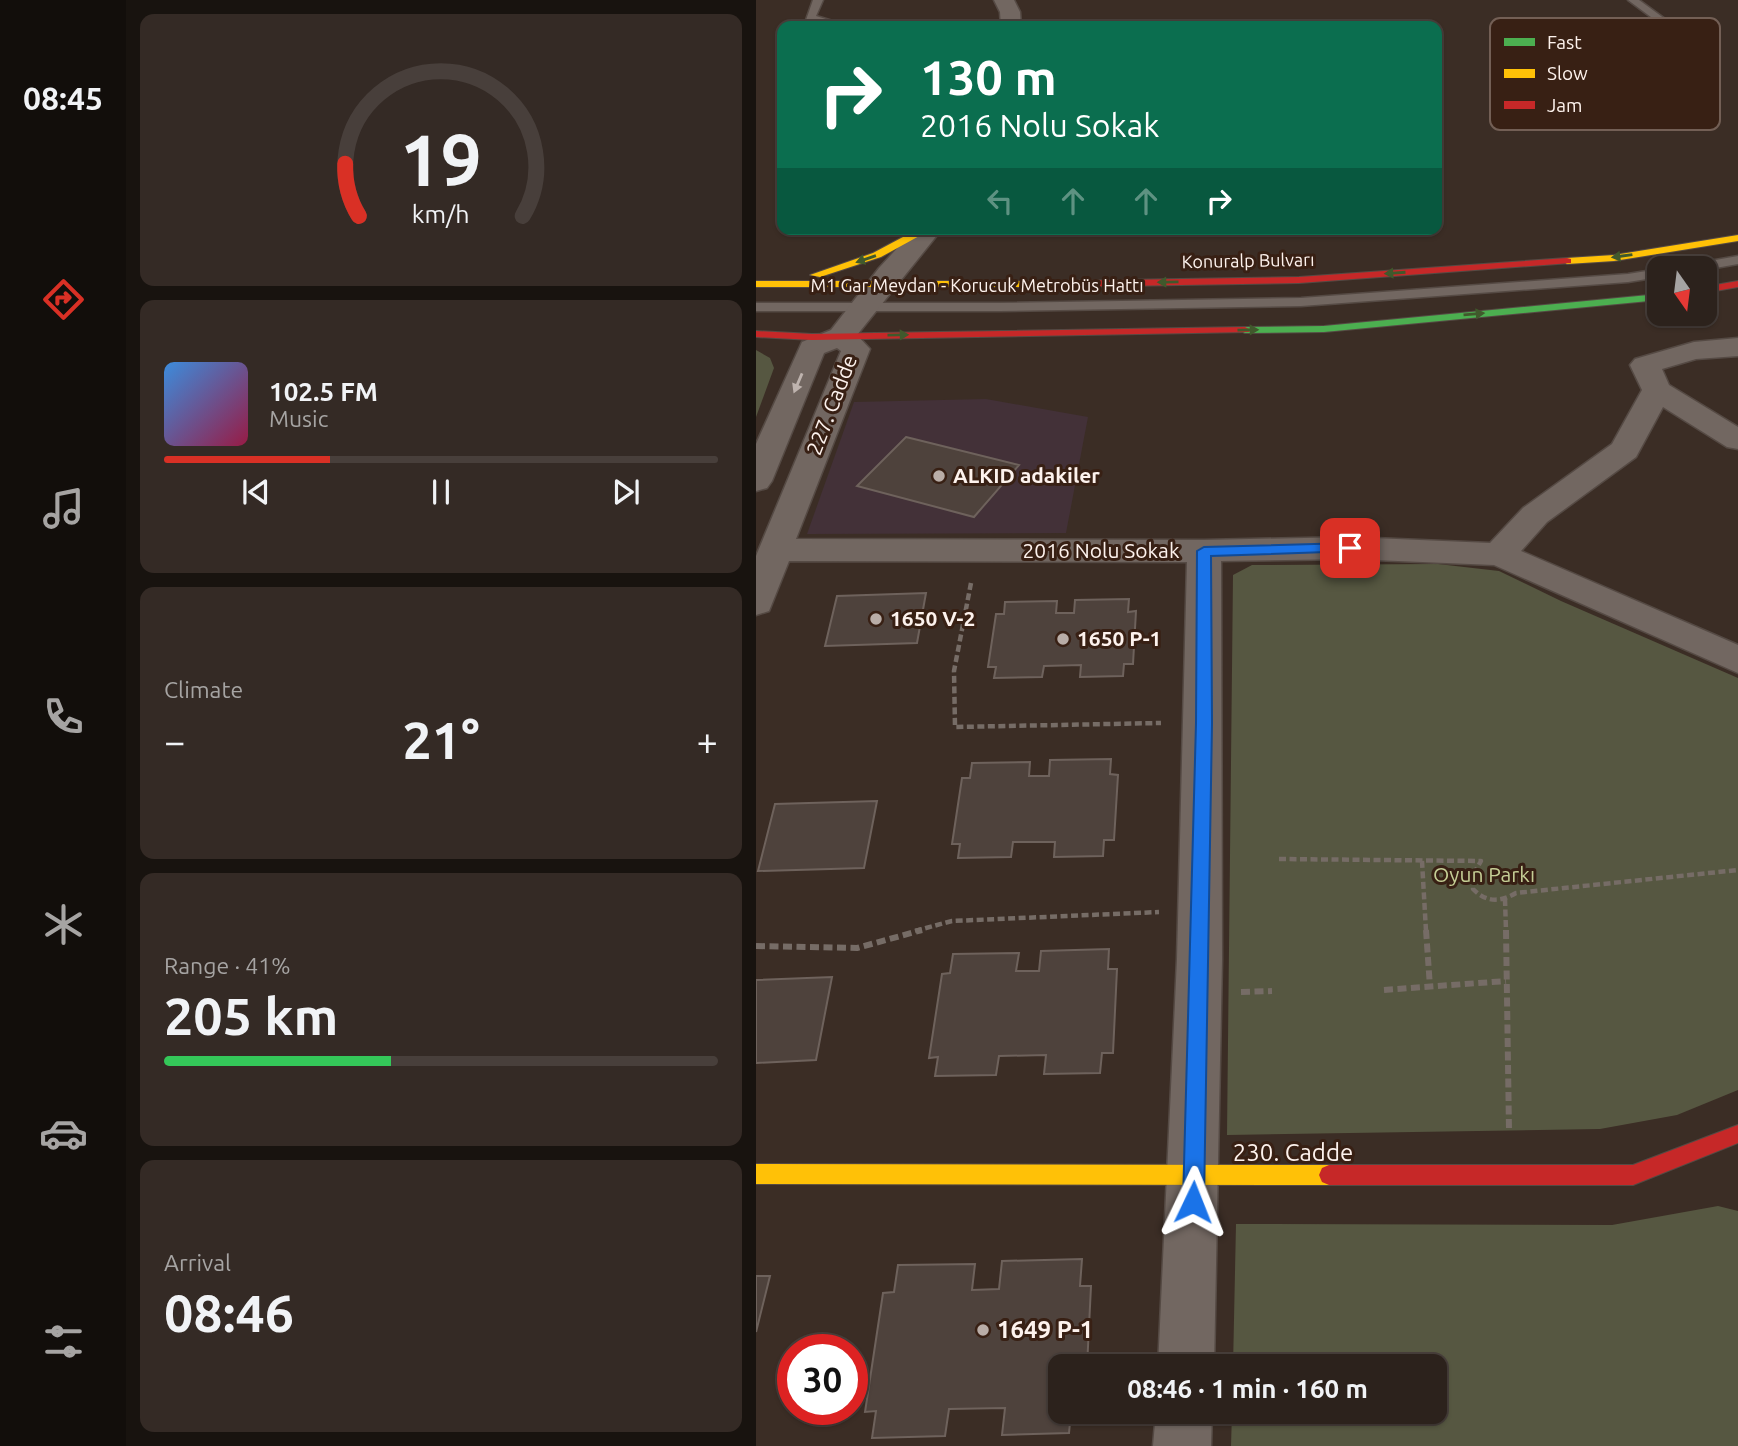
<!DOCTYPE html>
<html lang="en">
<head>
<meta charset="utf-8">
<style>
  :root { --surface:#2c221c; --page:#342a25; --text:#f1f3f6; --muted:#a6a4a3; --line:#483f3b; --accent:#d93025 }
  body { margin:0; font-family:Ubuntu,sans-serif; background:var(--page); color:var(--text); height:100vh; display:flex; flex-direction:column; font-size:26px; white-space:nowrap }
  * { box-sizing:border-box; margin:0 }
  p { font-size:23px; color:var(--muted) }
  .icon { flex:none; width:38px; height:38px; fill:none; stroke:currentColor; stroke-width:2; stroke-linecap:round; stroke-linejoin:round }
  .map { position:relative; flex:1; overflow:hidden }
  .drawer { display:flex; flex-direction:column; gap:14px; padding:14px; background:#18130f; width:630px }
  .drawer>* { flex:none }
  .banner { position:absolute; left:21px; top:21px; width:665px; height:214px; border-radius:14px; box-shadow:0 2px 5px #0004,0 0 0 2px var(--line); background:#0b6e4f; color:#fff; overflow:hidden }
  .needle { width:46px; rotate:166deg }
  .controls { position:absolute; left:891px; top:256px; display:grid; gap:14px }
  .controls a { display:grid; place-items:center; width:70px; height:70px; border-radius:14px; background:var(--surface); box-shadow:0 2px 5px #0004,0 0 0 2px var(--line); font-size:35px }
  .speed { position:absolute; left:21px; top:1334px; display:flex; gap:14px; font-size:35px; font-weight:700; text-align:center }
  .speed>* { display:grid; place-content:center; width:91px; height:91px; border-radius:50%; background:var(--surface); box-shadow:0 2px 5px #0004,0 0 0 2px var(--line); line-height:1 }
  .speed .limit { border:10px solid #d22; background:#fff; color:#111 }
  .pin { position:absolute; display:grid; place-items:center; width:60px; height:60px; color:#fff; margin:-30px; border-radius:14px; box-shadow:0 4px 10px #0006 }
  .me { position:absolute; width:77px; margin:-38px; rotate:2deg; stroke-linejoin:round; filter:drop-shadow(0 0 5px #0008) }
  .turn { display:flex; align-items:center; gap:24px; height:147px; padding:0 28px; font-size:32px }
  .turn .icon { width:91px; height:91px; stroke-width:2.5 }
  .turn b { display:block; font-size:49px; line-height:60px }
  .lanes { display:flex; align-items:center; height:66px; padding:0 28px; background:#0003; justify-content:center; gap:35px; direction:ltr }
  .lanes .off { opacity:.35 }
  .big { font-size:52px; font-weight:700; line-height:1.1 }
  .drawer .tile { flex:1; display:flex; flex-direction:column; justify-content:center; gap:10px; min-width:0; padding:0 24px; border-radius:14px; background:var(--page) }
  .drawer .dial { align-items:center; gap:0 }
  .dial svg { height:182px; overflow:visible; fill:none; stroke:var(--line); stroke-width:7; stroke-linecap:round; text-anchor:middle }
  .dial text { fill:var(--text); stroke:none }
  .song { display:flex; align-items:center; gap:21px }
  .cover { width:84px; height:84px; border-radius:10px; background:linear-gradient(135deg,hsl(210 70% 55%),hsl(340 70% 35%)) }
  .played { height:7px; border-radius:4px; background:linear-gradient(90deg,var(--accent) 30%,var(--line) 30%) }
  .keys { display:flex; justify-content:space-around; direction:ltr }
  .heat { display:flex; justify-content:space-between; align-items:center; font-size:38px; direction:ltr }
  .charge { height:10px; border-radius:5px; background:linear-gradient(90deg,#34c759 41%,var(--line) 0) }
  .trip { position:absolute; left:292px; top:1354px; width:399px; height:70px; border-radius:14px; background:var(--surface); box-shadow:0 2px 5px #0004,0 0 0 2px var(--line); font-weight:700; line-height:70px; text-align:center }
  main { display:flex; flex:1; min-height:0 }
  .tab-bar { display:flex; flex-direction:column; width:126px; justify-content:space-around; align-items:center; background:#120e0b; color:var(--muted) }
  .tab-bar .icon { width:49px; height:49px }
  .tab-bar .selected { color:var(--accent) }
  .tab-bar b { font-size:32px; color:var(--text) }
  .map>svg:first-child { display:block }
</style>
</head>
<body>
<main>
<nav class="tab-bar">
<b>08:45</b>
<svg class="icon selected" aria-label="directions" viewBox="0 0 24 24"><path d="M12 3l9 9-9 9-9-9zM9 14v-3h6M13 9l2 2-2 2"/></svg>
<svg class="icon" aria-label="music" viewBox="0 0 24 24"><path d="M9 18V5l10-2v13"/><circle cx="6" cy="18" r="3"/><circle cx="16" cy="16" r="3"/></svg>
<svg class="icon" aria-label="phone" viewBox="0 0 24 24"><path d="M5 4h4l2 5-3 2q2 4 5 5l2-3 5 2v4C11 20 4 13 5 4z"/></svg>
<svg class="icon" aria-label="climate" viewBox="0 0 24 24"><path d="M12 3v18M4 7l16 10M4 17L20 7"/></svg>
<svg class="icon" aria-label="car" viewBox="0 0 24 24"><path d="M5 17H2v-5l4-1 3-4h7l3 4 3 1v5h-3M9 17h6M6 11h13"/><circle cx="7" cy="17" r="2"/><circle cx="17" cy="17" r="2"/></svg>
<svg class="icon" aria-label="filters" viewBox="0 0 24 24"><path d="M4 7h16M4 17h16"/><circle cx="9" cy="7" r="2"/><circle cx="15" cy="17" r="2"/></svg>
</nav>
<section class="drawer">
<div class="tile dial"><svg viewBox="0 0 100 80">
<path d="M14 69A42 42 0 1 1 86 69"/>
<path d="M14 69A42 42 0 0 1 8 46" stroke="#d93025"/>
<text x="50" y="56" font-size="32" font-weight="700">19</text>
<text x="50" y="72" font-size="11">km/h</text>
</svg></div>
<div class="tile">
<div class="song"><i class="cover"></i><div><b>102.5 FM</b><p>Music</p></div></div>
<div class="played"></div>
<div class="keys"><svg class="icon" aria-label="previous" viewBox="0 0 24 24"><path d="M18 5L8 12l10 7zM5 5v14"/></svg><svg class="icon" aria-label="pause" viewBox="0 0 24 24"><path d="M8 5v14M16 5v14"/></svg><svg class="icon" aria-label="next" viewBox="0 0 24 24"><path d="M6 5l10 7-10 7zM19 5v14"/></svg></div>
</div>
<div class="tile"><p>Climate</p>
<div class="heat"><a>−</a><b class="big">21°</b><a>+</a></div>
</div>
<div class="tile"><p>Range · 41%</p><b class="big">205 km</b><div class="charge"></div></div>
<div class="tile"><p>Arrival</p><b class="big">08:46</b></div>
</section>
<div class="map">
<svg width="982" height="1446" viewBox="0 0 982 1446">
  <rect width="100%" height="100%" fill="#3b2d25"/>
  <path fill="#433138" d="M230 399 332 417 310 533 51 534 98 402Z"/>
  <path fill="#565741" d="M0 350 14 358 18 368 0 417Z
    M682 564 743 571 805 601 982 678V1090L921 1115 844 1129 471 1135 477 575 496 565Z
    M962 1206 982 1211V1446H475L476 1412H679V1367H477L480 1224 856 1225Z"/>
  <path fill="#4e423c" stroke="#6e625c" stroke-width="2" d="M150 437 263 465 218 517 101 486Z
    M170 593 161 643 69 646 81 596Z
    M373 599 372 612 380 611 377 664H368L367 676 324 677 325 665 288 666 286 677 238 678 240 667H232L240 614H248L249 602 301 601 300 613H318L319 600Z
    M355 759 354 774 362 775 358 840H348L347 856 298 857 299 842H257L255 857 202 858 204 844H196L206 778H214L216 763 274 762 273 776H293L294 760Z
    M121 801 108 868 2 871 19 804Z
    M353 949 352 969H361L357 1053H346L344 1073 288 1074 290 1055 243 1056 240 1075 179 1076 182 1057 173 1058 186 974 194 973 197 954 263 953 260 971H283L285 951Z
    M76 977 60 1060 0 1063V980Z
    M326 1259 324 1286H335L331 1367H304V1412H315L313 1433 246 1435 249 1408 193 1409 189 1436 116 1438 120 1411 109 1412 127 1293 138 1292 142 1265 219 1264 216 1290 243 1289 246 1261Z
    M0 1276H14L0 1332Z"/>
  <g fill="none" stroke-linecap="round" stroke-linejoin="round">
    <g stroke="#554a44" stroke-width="3">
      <path id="lane" d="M57 0H67L60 16 93 26H76L50 20Z
        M872 0H883L931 35 922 37Z
        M982 256V264L948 270V268H930L937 264Z
        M903 269V277L872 282 545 306 243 311H0V303H243L545 298 872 274Z"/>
    </g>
    <g stroke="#554a44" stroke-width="3">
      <path id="street" d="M238 0H258L264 12 265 26H245L244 12Z
        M159 229H186L101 335 114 349 40 539 448 540 594 537 734 543 767 508 856 444 886 390 874 365 879 359 938 342 982 338V356L940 359 906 369 913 385 982 427V449L971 447 907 407 880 457 791 522 765 551 982 645V673L738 565 594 559 465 561 466 959 458 1367H402L421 959 431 562 33 561 13 611 0 615V556L85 351 81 348 68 353 16 481 11 488 0 491V444L46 342 75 330 123 268Z
        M400 1412H456L455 1446H397Z"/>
    </g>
    <g stroke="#554a44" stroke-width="2">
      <path id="fast" d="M903 294V300L568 332 489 333 483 330 489 327 568 326Z"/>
    </g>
    <g stroke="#554a44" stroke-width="2">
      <path id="slow" d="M162 229H176L125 257 64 277 54 275 117 253Z
        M982 235V241L858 261 811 264 806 261 811 258 858 255Z
        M0 281H303L309 284 303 287H0Z
        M0 1164 573 1165 580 1168 583 1175 580 1182 573 1185 0 1184Z"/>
    </g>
    <g stroke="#554a44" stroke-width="2">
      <path id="jam" d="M811 258 815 259V263L543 283 303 287 297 284 303 281 543 277Z
        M982 281V287L948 293V287Z
        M489 327 495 330 493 332 56 340 0 337V331L56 334Z
        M982 1125V1143L877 1185H573L566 1182 563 1175 566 1168 573 1165H877Z"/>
    </g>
    <path stroke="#766c66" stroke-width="4.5" stroke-dasharray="7 3.5" stroke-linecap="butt" d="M215 583 198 671 199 727 405 723
      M523 859 725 861 717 875V889C731 903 744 902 760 893L982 870
      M666 861 670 931
      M749 899 750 931
      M159 931 196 921 403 912"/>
    <path stroke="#766c66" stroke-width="6" stroke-dasharray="9 4.5" stroke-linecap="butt" d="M670 930 674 987
      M750 930 753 1130
      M0 946 101 948 166 930
      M628 990 750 981
      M485 992 516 991"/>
    <use href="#lane" fill="#726761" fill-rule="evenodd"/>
    <use href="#street" fill="#726761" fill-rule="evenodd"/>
    <use href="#fast" fill="#4caf50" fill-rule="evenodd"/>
    <use href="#slow" fill="#ffc107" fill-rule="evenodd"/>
    <use href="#jam" fill="#c62828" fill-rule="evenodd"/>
  </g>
  <defs><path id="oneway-solid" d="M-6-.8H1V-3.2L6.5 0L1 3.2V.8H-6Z" transform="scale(1.75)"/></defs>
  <g fill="#40592c">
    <use href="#oneway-solid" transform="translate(866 256) rotate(172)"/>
    <use href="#oneway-solid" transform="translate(110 259) rotate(161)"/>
    <use href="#oneway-solid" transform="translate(639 273) rotate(176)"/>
    <use href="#oneway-solid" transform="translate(412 282) rotate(179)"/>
    <use href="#oneway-solid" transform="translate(718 314) rotate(-5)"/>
    <use href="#oneway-solid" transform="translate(492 330) rotate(-1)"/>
    <use href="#oneway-solid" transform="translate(142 335) rotate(-1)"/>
  </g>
  <use fill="#beb3ae" href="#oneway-solid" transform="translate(42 383) rotate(113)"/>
  <path fill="#1a73e8" stroke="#114b97" stroke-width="2" d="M594 543 599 545V551L455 556 456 723 448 1202 445 1209 437 1212 430 1209 427 1202 440 723 441 551 448 547Z"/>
  <g fill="#b9ada7" stroke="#382014" stroke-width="2.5">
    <circle cx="183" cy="476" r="7"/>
    <circle cx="120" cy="619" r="7"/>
    <circle cx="307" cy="639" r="7"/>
    <circle cx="227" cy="1330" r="7"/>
  </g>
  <g text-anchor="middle" stroke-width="6" stroke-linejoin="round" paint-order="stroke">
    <g font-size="18" fill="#fdf2ed" stroke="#382014">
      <text transform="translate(492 261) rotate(-1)" y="6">Konuralp Bulvarı</text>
      <text x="221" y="292">M1 Gar Meydan - Korucuk Metrobüs Hattı</text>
    </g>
    <g font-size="21" fill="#fdf2ed" stroke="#382014">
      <text transform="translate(76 405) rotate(-69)" y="7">227. Cadde</text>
      <text x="345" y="558">2016 Nolu Sokak</text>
    </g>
    <g font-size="21" font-weight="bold" fill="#fdf2ed" stroke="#382014" text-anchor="start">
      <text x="197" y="483">ALKID adakiler</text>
      <text x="134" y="626">1650 V-2</text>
      <text x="321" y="646">1650 P-1</text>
    </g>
    <g font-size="21" fill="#c5ce95" stroke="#382014">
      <text x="728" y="882">Oyun Parkı</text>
    </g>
    <g font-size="24" fill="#fdf2ed" stroke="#382014">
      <text x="537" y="1161">230. Cadde</text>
    </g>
    <g font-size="24" font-weight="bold" fill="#fdf2ed" stroke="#382014" text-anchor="start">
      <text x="241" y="1338">1649 P-1</text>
    </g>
  </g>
  <rect x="734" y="18" width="230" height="112" rx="10" fill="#382014" stroke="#735f55" stroke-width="2"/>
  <rect x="748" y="38" width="31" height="8" fill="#4caf50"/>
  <rect x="748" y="69" width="31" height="9" fill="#ffc107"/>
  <rect x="748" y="101" width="31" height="8" fill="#c62828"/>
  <g font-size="19" fill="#fdf2ed">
    <text x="791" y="49">Fast</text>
    <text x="791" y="80">Slow</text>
    <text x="791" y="112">Jam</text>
  </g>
</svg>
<div class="controls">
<a><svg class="needle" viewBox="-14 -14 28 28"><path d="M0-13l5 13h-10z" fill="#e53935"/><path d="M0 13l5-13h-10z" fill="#a6a4a3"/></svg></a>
</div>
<div class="speed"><div class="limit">30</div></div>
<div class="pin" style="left:594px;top:548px;background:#d93025"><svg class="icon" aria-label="arrive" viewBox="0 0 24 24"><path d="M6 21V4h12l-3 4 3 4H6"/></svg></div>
<svg class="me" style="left:437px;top:1202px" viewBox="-20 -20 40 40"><path d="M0-17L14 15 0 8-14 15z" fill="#1a73e8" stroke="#fff" stroke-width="4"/></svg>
<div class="trip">08:46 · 1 min · 160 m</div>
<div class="banner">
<div class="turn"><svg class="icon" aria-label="right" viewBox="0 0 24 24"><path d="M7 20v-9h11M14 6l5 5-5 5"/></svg><div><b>130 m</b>2016 Nolu Sokak</div></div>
<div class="lanes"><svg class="icon off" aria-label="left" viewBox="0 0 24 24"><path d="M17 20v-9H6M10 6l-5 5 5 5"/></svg><svg class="icon off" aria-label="ahead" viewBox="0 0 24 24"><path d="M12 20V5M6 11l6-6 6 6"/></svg><svg class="icon off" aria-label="ahead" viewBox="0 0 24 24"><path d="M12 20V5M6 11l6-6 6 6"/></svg><svg class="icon" aria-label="right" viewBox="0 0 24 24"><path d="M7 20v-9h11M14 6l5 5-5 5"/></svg></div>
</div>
</div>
</main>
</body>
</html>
